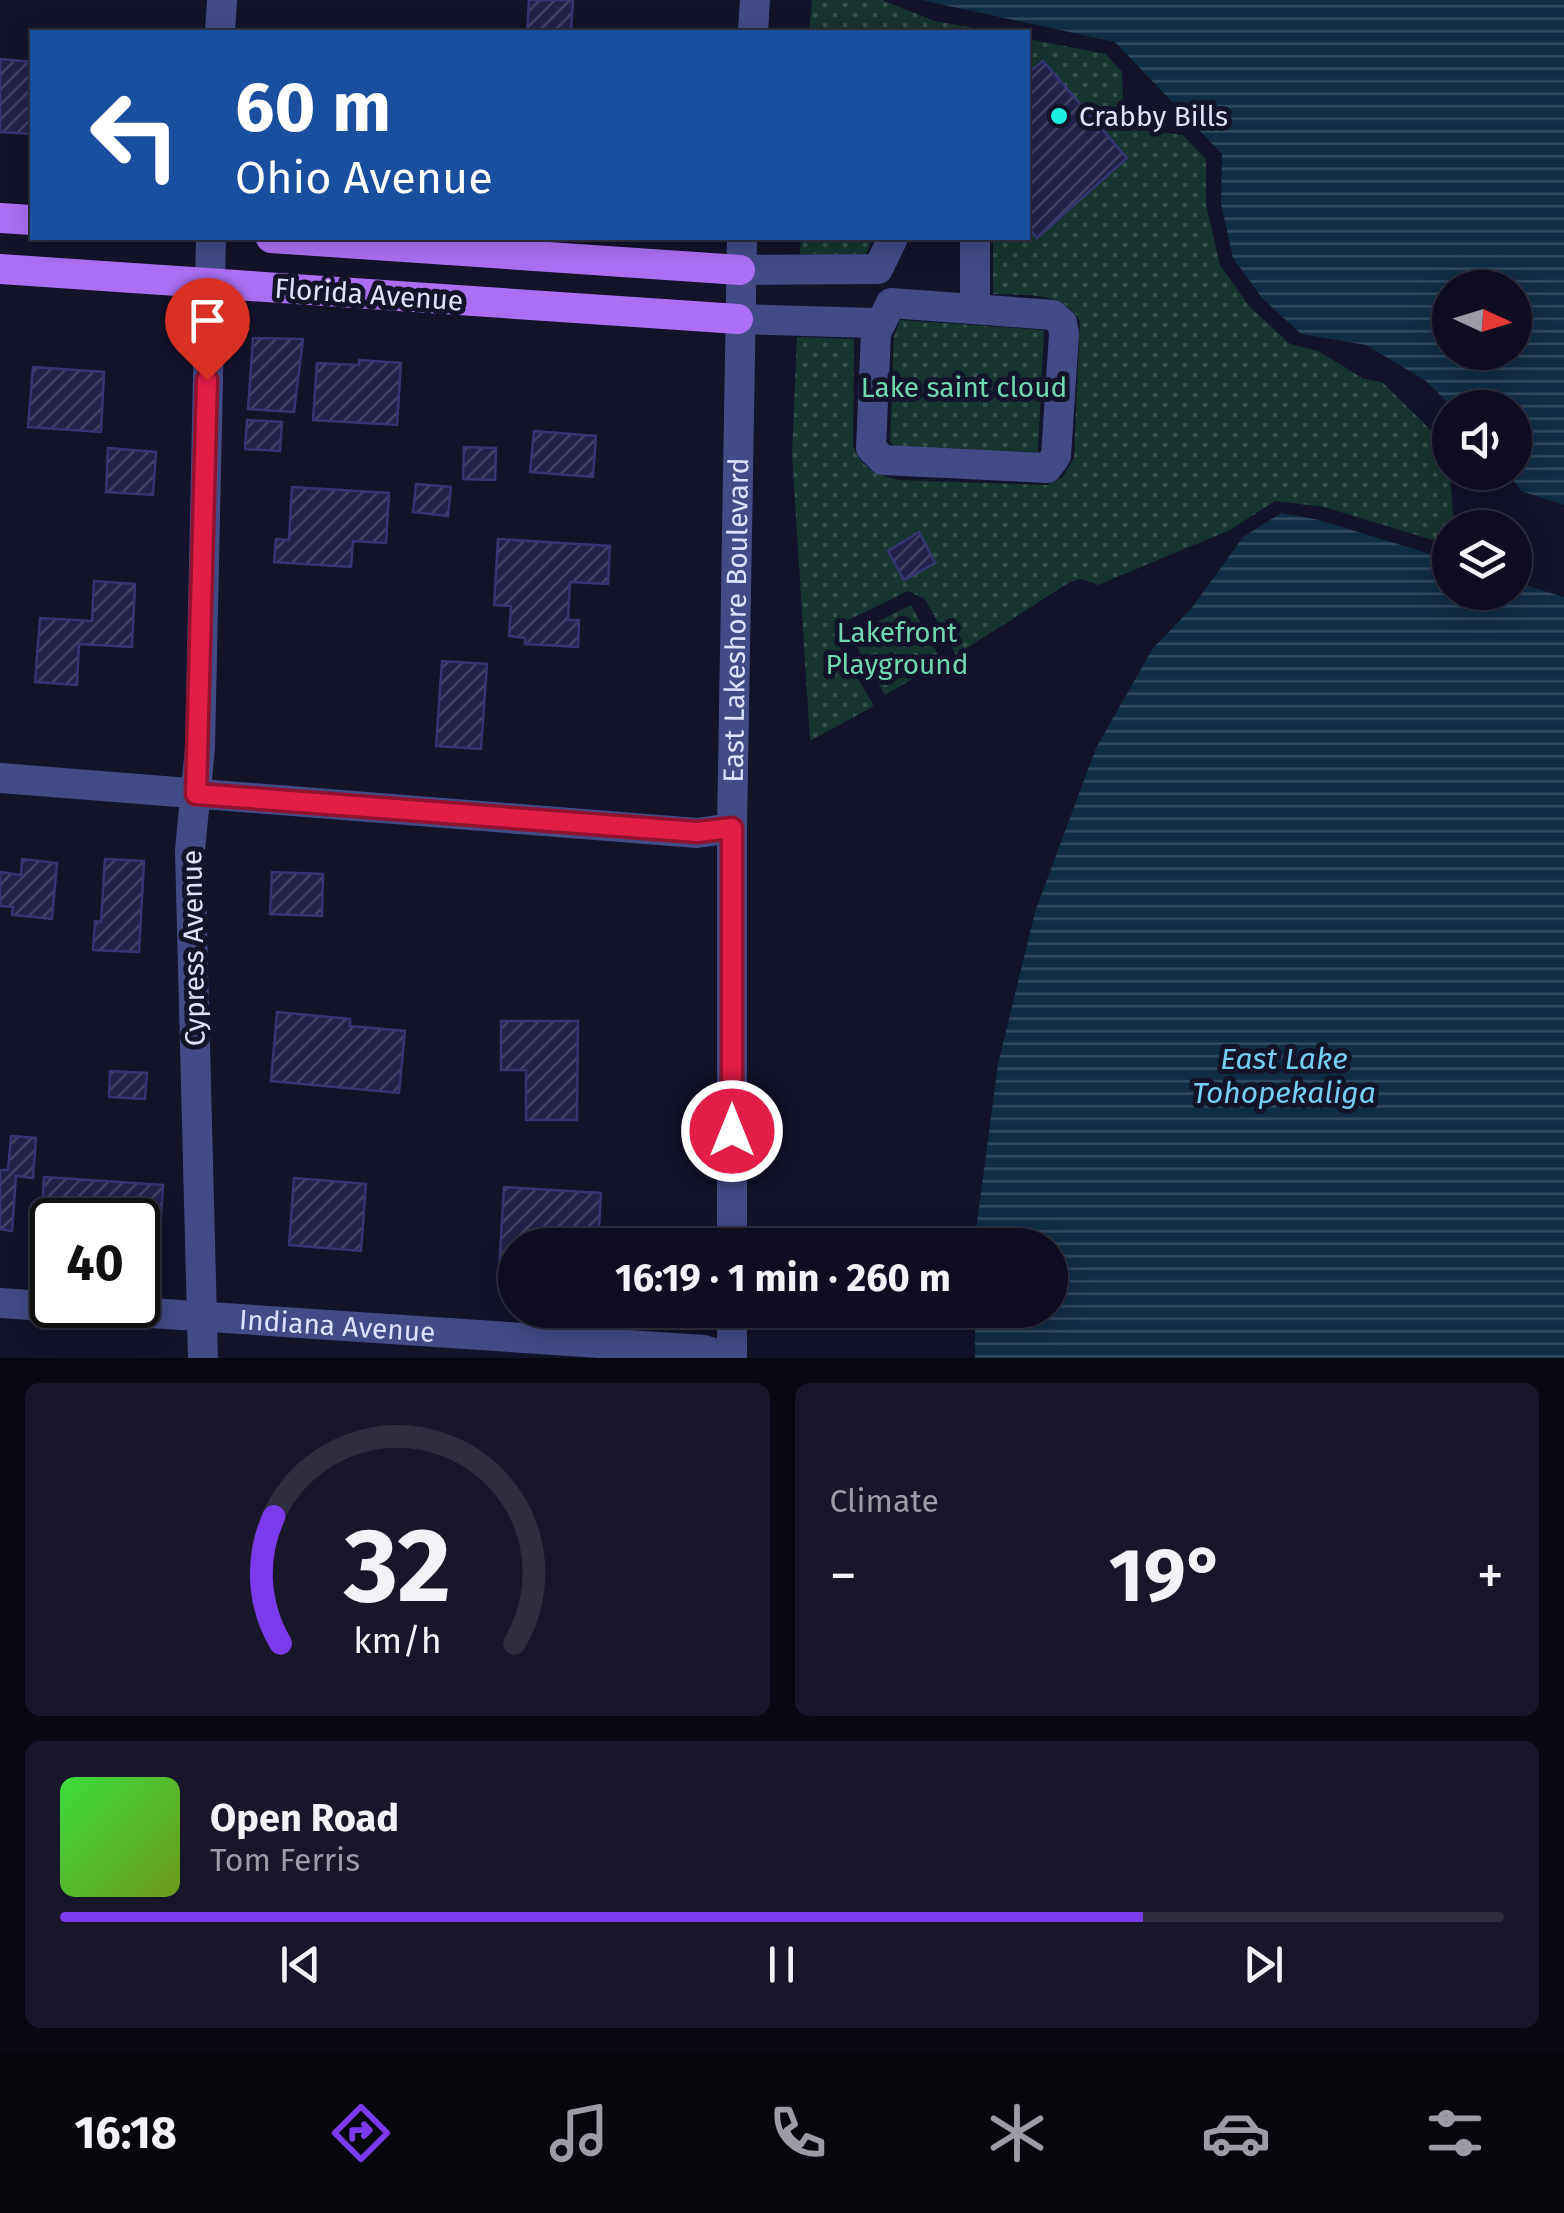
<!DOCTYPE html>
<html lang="en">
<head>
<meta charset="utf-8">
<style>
  :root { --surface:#0e0e20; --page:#171729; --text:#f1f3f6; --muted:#9b9ca5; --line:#2e2e3e; --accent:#7c3aed }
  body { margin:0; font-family:"Fira Sans",sans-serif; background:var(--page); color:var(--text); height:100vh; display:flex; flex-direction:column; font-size:38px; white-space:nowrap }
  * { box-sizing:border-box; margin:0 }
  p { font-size:32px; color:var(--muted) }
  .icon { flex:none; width:55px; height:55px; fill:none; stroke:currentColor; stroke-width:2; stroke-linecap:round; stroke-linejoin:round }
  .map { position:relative; height:1358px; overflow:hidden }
  .sheet { display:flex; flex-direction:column; gap:25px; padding:25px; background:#080812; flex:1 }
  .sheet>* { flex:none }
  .top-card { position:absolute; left:30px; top:30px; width:1000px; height:210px; border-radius:0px; box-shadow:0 5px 25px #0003,0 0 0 2px var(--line); background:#1a4fa0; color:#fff; overflow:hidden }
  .needle { width:65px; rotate:94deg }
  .controls { position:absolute; left:1432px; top:270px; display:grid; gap:20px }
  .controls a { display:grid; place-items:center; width:100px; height:100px; border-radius:50%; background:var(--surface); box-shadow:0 5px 25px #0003,0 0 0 2px var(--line); font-size:50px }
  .speed { position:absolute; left:30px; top:1198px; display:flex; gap:20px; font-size:50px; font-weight:700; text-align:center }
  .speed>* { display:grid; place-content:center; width:130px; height:130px; border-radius:50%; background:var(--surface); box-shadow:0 5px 25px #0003,0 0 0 2px var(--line); line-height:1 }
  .speed .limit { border:5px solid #111; border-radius:15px; background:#fff; color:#111 }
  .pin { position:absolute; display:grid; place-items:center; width:85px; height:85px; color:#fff; margin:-102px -42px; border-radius:50% 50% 50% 0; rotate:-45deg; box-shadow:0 0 10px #0007 }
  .pin .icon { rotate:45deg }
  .me { position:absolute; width:110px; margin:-55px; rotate:0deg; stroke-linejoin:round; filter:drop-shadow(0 0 8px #0008) }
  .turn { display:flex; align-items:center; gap:35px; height:210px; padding:0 40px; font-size:45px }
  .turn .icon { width:130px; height:130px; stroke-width:2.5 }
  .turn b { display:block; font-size:70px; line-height:85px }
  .big { font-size:75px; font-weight:700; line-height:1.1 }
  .sheet .card { flex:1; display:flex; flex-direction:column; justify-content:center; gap:15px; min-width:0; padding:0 35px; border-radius:15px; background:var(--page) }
  .sheet .dial { align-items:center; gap:0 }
  .dial svg { height:260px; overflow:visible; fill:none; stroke:var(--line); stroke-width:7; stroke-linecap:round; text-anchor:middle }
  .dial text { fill:var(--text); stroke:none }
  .song { display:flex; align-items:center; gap:30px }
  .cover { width:120px; height:120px; border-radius:15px; background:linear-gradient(135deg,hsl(120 70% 55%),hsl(80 70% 35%)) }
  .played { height:10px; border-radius:5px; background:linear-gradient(90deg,var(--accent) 75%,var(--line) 75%) }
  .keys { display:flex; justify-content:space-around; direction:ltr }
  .heat { display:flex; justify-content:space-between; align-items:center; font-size:55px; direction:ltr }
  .sheet .tiles { flex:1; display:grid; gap:25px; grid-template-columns:1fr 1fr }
  .card:last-child { grid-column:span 2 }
  .trip { position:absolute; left:498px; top:1228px; width:570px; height:100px; border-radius:50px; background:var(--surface); box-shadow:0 5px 25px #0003,0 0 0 2px var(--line); font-weight:700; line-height:100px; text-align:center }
  .menu { display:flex; height:160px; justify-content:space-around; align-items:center; background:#06060d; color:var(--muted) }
  .menu .icon { width:70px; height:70px }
  .menu .current { color:var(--accent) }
  .menu b { font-size:45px; color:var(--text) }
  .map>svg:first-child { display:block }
</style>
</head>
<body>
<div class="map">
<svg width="1564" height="1358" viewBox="0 0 1564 1358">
  <defs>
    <pattern id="park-dots" width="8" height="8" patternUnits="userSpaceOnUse" patternTransform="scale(2.5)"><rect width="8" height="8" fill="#17342e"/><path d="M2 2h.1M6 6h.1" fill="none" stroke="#38514d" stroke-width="1.8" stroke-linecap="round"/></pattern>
    <pattern id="water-rules" width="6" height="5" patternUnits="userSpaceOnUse" patternTransform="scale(2.5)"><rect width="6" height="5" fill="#102d47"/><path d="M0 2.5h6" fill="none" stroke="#324b62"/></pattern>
    <pattern id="building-hatch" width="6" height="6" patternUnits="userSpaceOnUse" patternTransform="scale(2.5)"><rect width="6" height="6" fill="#22214a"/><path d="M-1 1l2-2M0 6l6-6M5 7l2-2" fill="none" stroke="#424165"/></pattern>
  </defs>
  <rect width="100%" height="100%" fill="#13132a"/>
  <path fill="url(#park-dots)" d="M812 0H882L935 21 996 32H809Z
    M1028 39 1106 54 1122 72 1124 127 1183 135 1206 159V205L1220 265 1250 307 1290 344 1318 351 1364 379 1382 382 1448 447 1454 527 1439 542 1324 507 1275 501 1230 530 1098 585 1081 579 1070 582 956 655 925 599 908 591 838 625 836 641 874 706 810 741 792 454 797 337 854 339 853 446C861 468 877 475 898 480L1047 485 1063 477 1074 458 1080 321C1063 290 1024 296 993 294V238H1028Z
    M801 238H873L866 254H800Z
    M900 320 1044 330 1038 452 894 446 890 442 894 336Z
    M911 605 942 662 885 695 850 635Z"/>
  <path fill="url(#water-rules)" fill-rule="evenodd" d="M921 0H1564V505L1521 491 1508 473 1515 472V408L1452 407 1426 381 1366 345 1301 334 1262 298 1233 258 1221 203 1222 154 1115 42ZM1450 288H1515V352H1450Z
    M1281 513 1319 520 1450 560V592H1515V582L1564 597V1358H975V1310H1050V1245H974L998 1064 1035 912 1096 748 1153 648 1191 609 1243 537Z"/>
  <path fill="url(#building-hatch)" stroke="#363574" stroke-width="2.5" d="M529 0H573L571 32H527Z
    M0 59 32 62V134L0 132Z
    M1043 61 1127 158 1037 238 1028 227V73Z
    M253 338 303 339 294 412 248 409Z
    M359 360 401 363 397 425 313 420 317 363 359 365Z
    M33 367 104 372 101 432 28 427Z
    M247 420 282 422 280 451 245 449Z
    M534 431 596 436 593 477 530 472Z
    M464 447 496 448 495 480 463 479Z
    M108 448 156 452 153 495 106 492Z
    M416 484 451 487 448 516 413 512Z
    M292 487 389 493 386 543 353 541 351 567 274 562 276 539 289 540Z
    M919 532 935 563 904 580 888 551Z
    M498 539 610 546 608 584 570 582 568 620H579L578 647 525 644V638L509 636 511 606 494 605Z
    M94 581 135 584 132 647 79 644 77 685 35 682 40 618 92 621Z
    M442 661 487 664 481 749 436 746Z
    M22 859 57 863 52 919 12 915 13 907 0 906V872L21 875Z
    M105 859 144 861 139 952 93 950 95 921 101 922Z
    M272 872 323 874 322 916 270 914Z
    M277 1012 350 1019V1026L405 1031 399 1093 271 1081Z
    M501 1021H578L577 1120H526V1070H501Z
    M110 1071 147 1073 145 1099 109 1097Z
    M11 1136 36 1138 33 1178 16 1176 12 1231 0 1229V1170H8Z
    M44 1177 163 1185 160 1234 138 1232V1220H52V1227L41 1226Z
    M294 1178 366 1184 361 1251 289 1245Z
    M504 1187 601 1193 598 1245H515V1271L499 1270Z"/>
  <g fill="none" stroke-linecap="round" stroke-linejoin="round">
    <g stroke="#424b86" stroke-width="30">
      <path d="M220 32 222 0"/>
      <path d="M753 32 755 0"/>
      <path d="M740 270 878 269 893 238"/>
      <path d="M975 309V238"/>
      <path d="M738 319 872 323 876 333 871 448 883 460 1047 468 1056 456 1064 334 1062 323 1053 315 891 303 876 333"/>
      <path d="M0 778 697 833 732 828"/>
      <path id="s1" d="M732 1245V828L742 238"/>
      <path id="s2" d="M0 1303 704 1350 730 1358"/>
      <path d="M732 1310V1358"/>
      <path d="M203 1358 190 850 200 748 211 238"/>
    </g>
    <path stroke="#ac6ff4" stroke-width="30" d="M0 218 32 220
      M271 238 740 270
      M0 269 738 319"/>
  </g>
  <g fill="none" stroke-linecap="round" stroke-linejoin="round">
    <g stroke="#92132f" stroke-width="25">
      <path id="route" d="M207 380 196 794 697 832 732 828V1131"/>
    </g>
    <use href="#route" stroke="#e11d48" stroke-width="18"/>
  </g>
  <circle fill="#1aeedf" stroke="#13132a" stroke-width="4" cx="1059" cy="116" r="10"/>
  <g text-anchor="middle" stroke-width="10" stroke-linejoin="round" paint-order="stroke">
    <g font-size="28" fill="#dfe1fd" stroke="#13132a" text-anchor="start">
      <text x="1079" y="126">Crabby Bills</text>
    </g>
    <g font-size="28" fill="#dfe1fd" stroke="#13132a">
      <text transform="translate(369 294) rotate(4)" y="10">Florida Avenue</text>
      <text dy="10" stroke="none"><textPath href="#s1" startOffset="625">East Lakeshore Boulevard</textPath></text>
      <text transform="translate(193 948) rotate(-91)" y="10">Cypress Avenue</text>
      <text dy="10" stroke="none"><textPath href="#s2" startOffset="338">Indiana Avenue</textPath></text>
    </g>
    <g font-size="28" fill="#6fd9ad" stroke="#13132a">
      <text x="964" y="397">Lake saint cloud</text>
      <text x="897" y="642">Lakefront<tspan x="897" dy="32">Playground</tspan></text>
    </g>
    <g font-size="30" font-style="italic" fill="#75cff5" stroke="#13132a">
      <text x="1284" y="1069">East Lake<tspan x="1284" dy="34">Tohopekaliga</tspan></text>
    </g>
  </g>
</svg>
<div class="controls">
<a><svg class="needle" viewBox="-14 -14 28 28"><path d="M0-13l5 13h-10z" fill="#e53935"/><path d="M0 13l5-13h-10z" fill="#9b9ca5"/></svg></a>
<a><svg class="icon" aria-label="sound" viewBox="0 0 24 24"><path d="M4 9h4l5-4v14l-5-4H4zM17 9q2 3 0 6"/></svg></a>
<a><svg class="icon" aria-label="layers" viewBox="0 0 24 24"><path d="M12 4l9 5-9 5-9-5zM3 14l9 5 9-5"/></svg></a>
</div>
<div class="speed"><div class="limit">40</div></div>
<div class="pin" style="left:207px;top:380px;background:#d93025"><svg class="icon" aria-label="arrive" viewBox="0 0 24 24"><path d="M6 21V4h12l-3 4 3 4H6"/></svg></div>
<svg class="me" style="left:732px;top:1131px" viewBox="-20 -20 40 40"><circle r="17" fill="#e11d48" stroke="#fff" stroke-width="3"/><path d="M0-11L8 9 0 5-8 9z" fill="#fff"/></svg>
<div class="trip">16:19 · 1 min · 260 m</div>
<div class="top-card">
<div class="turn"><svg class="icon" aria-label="left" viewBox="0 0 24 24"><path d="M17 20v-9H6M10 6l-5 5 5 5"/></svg><div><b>60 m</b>Ohio Avenue</div></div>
</div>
</div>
<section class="sheet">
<div class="tiles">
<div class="card dial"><svg viewBox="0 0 100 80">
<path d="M14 69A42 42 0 1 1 86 69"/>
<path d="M14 69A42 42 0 0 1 12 30" stroke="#7c3aed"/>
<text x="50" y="56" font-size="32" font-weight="700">32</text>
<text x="50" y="72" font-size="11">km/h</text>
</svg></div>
<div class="card"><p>Climate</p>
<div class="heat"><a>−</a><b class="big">19°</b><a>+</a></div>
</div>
<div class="card">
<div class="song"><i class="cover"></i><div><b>Open Road</b><p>Tom Ferris</p></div></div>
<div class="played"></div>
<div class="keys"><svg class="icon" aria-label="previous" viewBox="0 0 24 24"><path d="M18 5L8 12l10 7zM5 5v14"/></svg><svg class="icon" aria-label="pause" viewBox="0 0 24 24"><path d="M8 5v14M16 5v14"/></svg><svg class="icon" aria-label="next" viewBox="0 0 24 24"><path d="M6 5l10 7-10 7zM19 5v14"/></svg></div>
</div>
</div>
</section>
<nav class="menu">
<b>16:18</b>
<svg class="icon current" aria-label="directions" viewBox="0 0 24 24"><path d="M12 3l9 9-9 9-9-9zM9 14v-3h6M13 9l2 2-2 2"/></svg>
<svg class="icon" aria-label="music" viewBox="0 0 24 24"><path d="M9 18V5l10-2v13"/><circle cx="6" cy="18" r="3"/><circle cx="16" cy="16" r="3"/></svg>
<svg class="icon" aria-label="phone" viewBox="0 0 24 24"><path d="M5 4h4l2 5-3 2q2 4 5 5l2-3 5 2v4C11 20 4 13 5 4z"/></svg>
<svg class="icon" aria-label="climate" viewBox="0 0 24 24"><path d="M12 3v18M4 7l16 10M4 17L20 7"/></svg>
<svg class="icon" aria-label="car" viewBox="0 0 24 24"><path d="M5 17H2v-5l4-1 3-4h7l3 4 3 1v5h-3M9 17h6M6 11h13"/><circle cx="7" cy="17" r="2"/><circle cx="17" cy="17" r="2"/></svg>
<svg class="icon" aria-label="filters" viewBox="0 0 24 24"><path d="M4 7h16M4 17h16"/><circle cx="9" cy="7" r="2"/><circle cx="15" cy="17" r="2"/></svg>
</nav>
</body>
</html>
